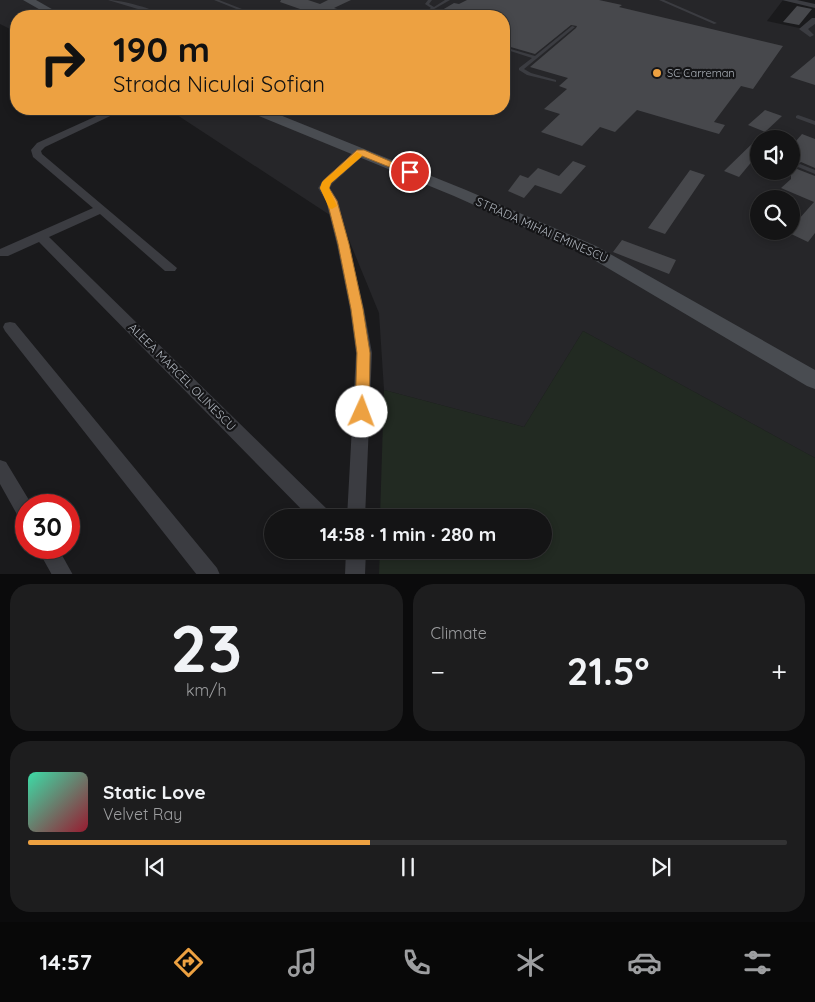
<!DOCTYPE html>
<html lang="en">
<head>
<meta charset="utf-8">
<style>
  :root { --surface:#141415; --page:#1d1d1e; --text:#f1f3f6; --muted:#9d9ea0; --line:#333334; --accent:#eda141 }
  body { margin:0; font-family:Quicksand,sans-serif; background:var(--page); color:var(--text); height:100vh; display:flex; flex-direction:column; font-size:19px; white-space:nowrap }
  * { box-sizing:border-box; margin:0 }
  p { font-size:16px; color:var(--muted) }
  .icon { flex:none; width:28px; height:28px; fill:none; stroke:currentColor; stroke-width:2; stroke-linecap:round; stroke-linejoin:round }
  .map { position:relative; height:574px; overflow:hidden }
  .sheet { display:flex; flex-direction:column; gap:10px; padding:10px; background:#0b0b0c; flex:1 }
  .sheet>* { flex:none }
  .top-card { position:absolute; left:10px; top:10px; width:500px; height:105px; border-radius:20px; box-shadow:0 2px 8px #0003,0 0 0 1px var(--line); background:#eda141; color:#111; overflow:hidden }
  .fabs { position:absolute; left:750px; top:130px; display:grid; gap:10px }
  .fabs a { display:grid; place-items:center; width:50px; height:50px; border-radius:50%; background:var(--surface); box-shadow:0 2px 8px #0003,0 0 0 1px var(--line); font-size:25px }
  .speed { position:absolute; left:15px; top:494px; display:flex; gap:10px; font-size:25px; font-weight:700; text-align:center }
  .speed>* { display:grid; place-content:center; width:65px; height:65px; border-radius:50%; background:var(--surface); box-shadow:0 2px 8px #0003,0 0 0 1px var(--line); line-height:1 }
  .speed .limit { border:8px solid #d22; background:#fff; color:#111 }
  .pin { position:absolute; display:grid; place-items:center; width:42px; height:42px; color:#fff; margin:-21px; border:2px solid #fff; border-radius:50%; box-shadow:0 1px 5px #0007 }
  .me { position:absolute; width:55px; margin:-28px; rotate:2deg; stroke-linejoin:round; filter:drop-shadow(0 0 4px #0008) }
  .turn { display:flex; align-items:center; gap:18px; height:105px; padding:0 20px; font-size:22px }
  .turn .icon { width:65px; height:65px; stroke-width:2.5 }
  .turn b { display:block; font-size:35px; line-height:42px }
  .big { font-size:38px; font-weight:700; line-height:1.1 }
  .sheet .tile { flex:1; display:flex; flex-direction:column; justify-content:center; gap:8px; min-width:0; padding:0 18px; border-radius:20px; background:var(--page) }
  .sheet .dial { align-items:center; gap:0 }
  .dial b { font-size:65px; line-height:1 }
  .song { display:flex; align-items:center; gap:15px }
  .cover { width:60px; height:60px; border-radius:8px; background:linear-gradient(135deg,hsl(160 70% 55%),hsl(350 70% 35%)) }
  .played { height:5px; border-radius:2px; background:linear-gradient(90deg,var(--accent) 45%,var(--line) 45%) }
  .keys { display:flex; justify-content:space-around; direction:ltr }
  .heat { display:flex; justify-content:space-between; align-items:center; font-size:28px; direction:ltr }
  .sheet .tiles { flex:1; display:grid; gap:10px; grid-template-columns:1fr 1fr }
  .tile:last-child { grid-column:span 2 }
  .trip { position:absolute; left:264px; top:509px; width:288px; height:50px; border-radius:25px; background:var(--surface); box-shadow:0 2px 8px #0003,0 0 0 1px var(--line); font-weight:700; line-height:50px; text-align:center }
  .tab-bar { display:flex; height:80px; justify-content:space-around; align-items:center; background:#080808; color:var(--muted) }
  .tab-bar .icon { width:35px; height:35px }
  .tab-bar .active { color:var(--accent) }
  .tab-bar b { font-size:22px; color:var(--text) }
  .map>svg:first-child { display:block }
</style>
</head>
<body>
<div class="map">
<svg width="815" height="575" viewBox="0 0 815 575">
  <rect width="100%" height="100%" fill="#1a1a1c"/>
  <path fill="#262629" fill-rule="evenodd" d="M0 0H783L767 21 804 29 815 18V458L583 331 524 427 384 390 379 313 342 223 168 109H504V16H16V32L0 24ZM759 139H791V171H759ZM759 199H791V231H759Z"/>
  <path fill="#222a22" d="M583 331 815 458V574H379L380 550H542V518L380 517 384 390 524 427Z"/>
  <path fill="#47484c" d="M281 0H308L320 4 328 0H351L334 8 353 14V16H320L280 2Z
    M467 0H599L622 5 619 7 783 46 753 89 741 86 714 122 725 125 719 134 637 110 615 132 600 127 582 146 541 132 560 114 544 109 567 89 559 86 568 78 530 67 576 28 577 26 571 25 535 54 504 45V16H432L454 3 459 4Z
    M797 6 812 9 799 25 783 22Z
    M815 56V85L790 77Z
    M765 110 782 116 765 132 748 125Z
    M802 134 815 139V168L801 162 795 166 797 169 815 176V233L808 242 787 232 791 231V228L814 202 781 188 791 179V139L796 141Z
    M759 137V153L739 177 724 171Z
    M573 161 586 166 561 194 535 185 524 198 508 191 520 175 528 178 538 168 559 176Z
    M690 170 705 175 665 234 648 228Z
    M622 240 676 260 669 274 613 252Z"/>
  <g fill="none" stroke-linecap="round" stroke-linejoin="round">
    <path fill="#3b3c41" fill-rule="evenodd" d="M108 0C123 0 153 9 166 16H161Z
      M214 0H219L242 9 239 10Z
      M428 0H432L429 4 434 7 445 0H450L422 16H418L431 8 425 4Z
      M659 0H664L717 23 714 24Z
      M572 26 575 27 524 69 531 73 556 80V82L527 75 519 70V68L532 58 504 49V47L535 56Z
      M798 115 815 121V125L796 118V116Z
      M800 164 815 170V174L798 167 797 166Z"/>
    <path fill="#3b3c41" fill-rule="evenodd" d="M782 0H797L815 4V8Z
      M812 18H815V24L808 29 814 35 810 37 799 29Z
      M112 109H125L45 147 41 151 42 154 177 268 175 271H165L100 214 49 237 330 512 332 518H310L39 242 8 256H0V249L93 208 33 157 31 150 37 143Z
      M361 149 365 150 366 152 365 154 332 184 330 188 338 201 349 245 364 309 372 353 365 518H347L356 353 350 309 337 245 326 201 318 188 323 180 357 150Z
      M10 322 15 323 217 568 220 575H197L5 331 3 327 5 323Z
      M0 460 6 462 32 505H26V521L19 518 0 484Z
      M37 548H58L73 575H52Z
      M346 550H366L365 575H345Z"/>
    <path fill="#494c51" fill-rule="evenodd" d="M23 0H36L64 16H51Z
      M247 109H265L466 190 596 246 815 370V389L807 386 584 254 454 196 249 112Z"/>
  </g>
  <path fill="#eda141" stroke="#9a692a" d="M357 150H364L415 172 410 175 407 174 362 156 331 183 329 188 337 201 349 244 363 309 370 353 369 412 367 416 362 418 357 416 355 412 357 353 351 309 338 244 327 201 320 188 324 180Z"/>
  <path fill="#f59e0b" d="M357 152 362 155 361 157 331 183 329 188 337 206 332 209 329 208 320 188 322 182Z"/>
  <circle fill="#eda141" stroke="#151517" stroke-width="2" cx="657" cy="73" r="5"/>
  <g text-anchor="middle" stroke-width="4.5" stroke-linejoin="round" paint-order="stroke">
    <g font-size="11" fill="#adb3bb" stroke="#151517" text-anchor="start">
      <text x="667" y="77">SC Carreman</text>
    </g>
    <g font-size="12" fill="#adb3bb" stroke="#151517">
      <text transform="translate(542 230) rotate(24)" y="4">STRADA MIHAI EMINESCU</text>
      <text transform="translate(182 377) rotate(45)" y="4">ALEEA MARCEL OLINESCU</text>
    </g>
  </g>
</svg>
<div class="fabs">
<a><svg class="icon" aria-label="sound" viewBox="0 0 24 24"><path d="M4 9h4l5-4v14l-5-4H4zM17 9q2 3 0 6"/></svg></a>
<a><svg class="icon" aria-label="search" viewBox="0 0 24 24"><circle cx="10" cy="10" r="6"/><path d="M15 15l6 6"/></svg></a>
</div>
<div class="speed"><div class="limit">30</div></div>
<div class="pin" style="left:410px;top:172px;background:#d93025"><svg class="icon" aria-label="arrive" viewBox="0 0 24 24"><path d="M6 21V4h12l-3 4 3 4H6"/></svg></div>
<svg class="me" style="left:362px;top:412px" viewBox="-20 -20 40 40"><circle r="19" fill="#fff"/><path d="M0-13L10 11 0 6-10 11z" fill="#eda141"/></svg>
<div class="trip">14:58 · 1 min · 280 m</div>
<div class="top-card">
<div class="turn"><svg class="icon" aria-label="right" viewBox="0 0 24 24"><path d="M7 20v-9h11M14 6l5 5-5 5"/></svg><div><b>190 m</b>Strada Niculai Sofian</div></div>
</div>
</div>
<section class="sheet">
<div class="tiles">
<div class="tile dial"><b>23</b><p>km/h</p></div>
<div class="tile"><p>Climate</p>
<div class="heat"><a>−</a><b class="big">21.5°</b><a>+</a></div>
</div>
<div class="tile">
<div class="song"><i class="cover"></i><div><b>Static Love</b><p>Velvet Ray</p></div></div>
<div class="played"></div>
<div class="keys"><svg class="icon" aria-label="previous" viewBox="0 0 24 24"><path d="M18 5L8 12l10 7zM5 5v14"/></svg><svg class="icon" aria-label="pause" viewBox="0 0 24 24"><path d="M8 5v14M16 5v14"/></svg><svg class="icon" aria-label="next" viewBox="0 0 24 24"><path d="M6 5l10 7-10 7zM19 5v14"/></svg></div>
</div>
</div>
</section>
<nav class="tab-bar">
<b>14:57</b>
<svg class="icon active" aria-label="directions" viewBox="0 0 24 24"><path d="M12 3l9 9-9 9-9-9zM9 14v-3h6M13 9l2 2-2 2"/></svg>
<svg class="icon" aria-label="music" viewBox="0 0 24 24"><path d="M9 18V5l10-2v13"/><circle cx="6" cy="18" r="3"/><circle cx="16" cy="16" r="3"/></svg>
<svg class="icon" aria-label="phone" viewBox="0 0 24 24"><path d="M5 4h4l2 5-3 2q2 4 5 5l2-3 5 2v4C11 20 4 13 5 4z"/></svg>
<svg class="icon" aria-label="climate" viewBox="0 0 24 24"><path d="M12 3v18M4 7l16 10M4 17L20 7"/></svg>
<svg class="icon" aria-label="car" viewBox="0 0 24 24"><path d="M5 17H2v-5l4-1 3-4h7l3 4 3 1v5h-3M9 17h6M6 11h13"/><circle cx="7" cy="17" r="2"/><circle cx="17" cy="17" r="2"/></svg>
<svg class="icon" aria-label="filters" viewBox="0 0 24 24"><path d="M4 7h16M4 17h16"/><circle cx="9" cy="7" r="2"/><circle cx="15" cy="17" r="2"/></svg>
</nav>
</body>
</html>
